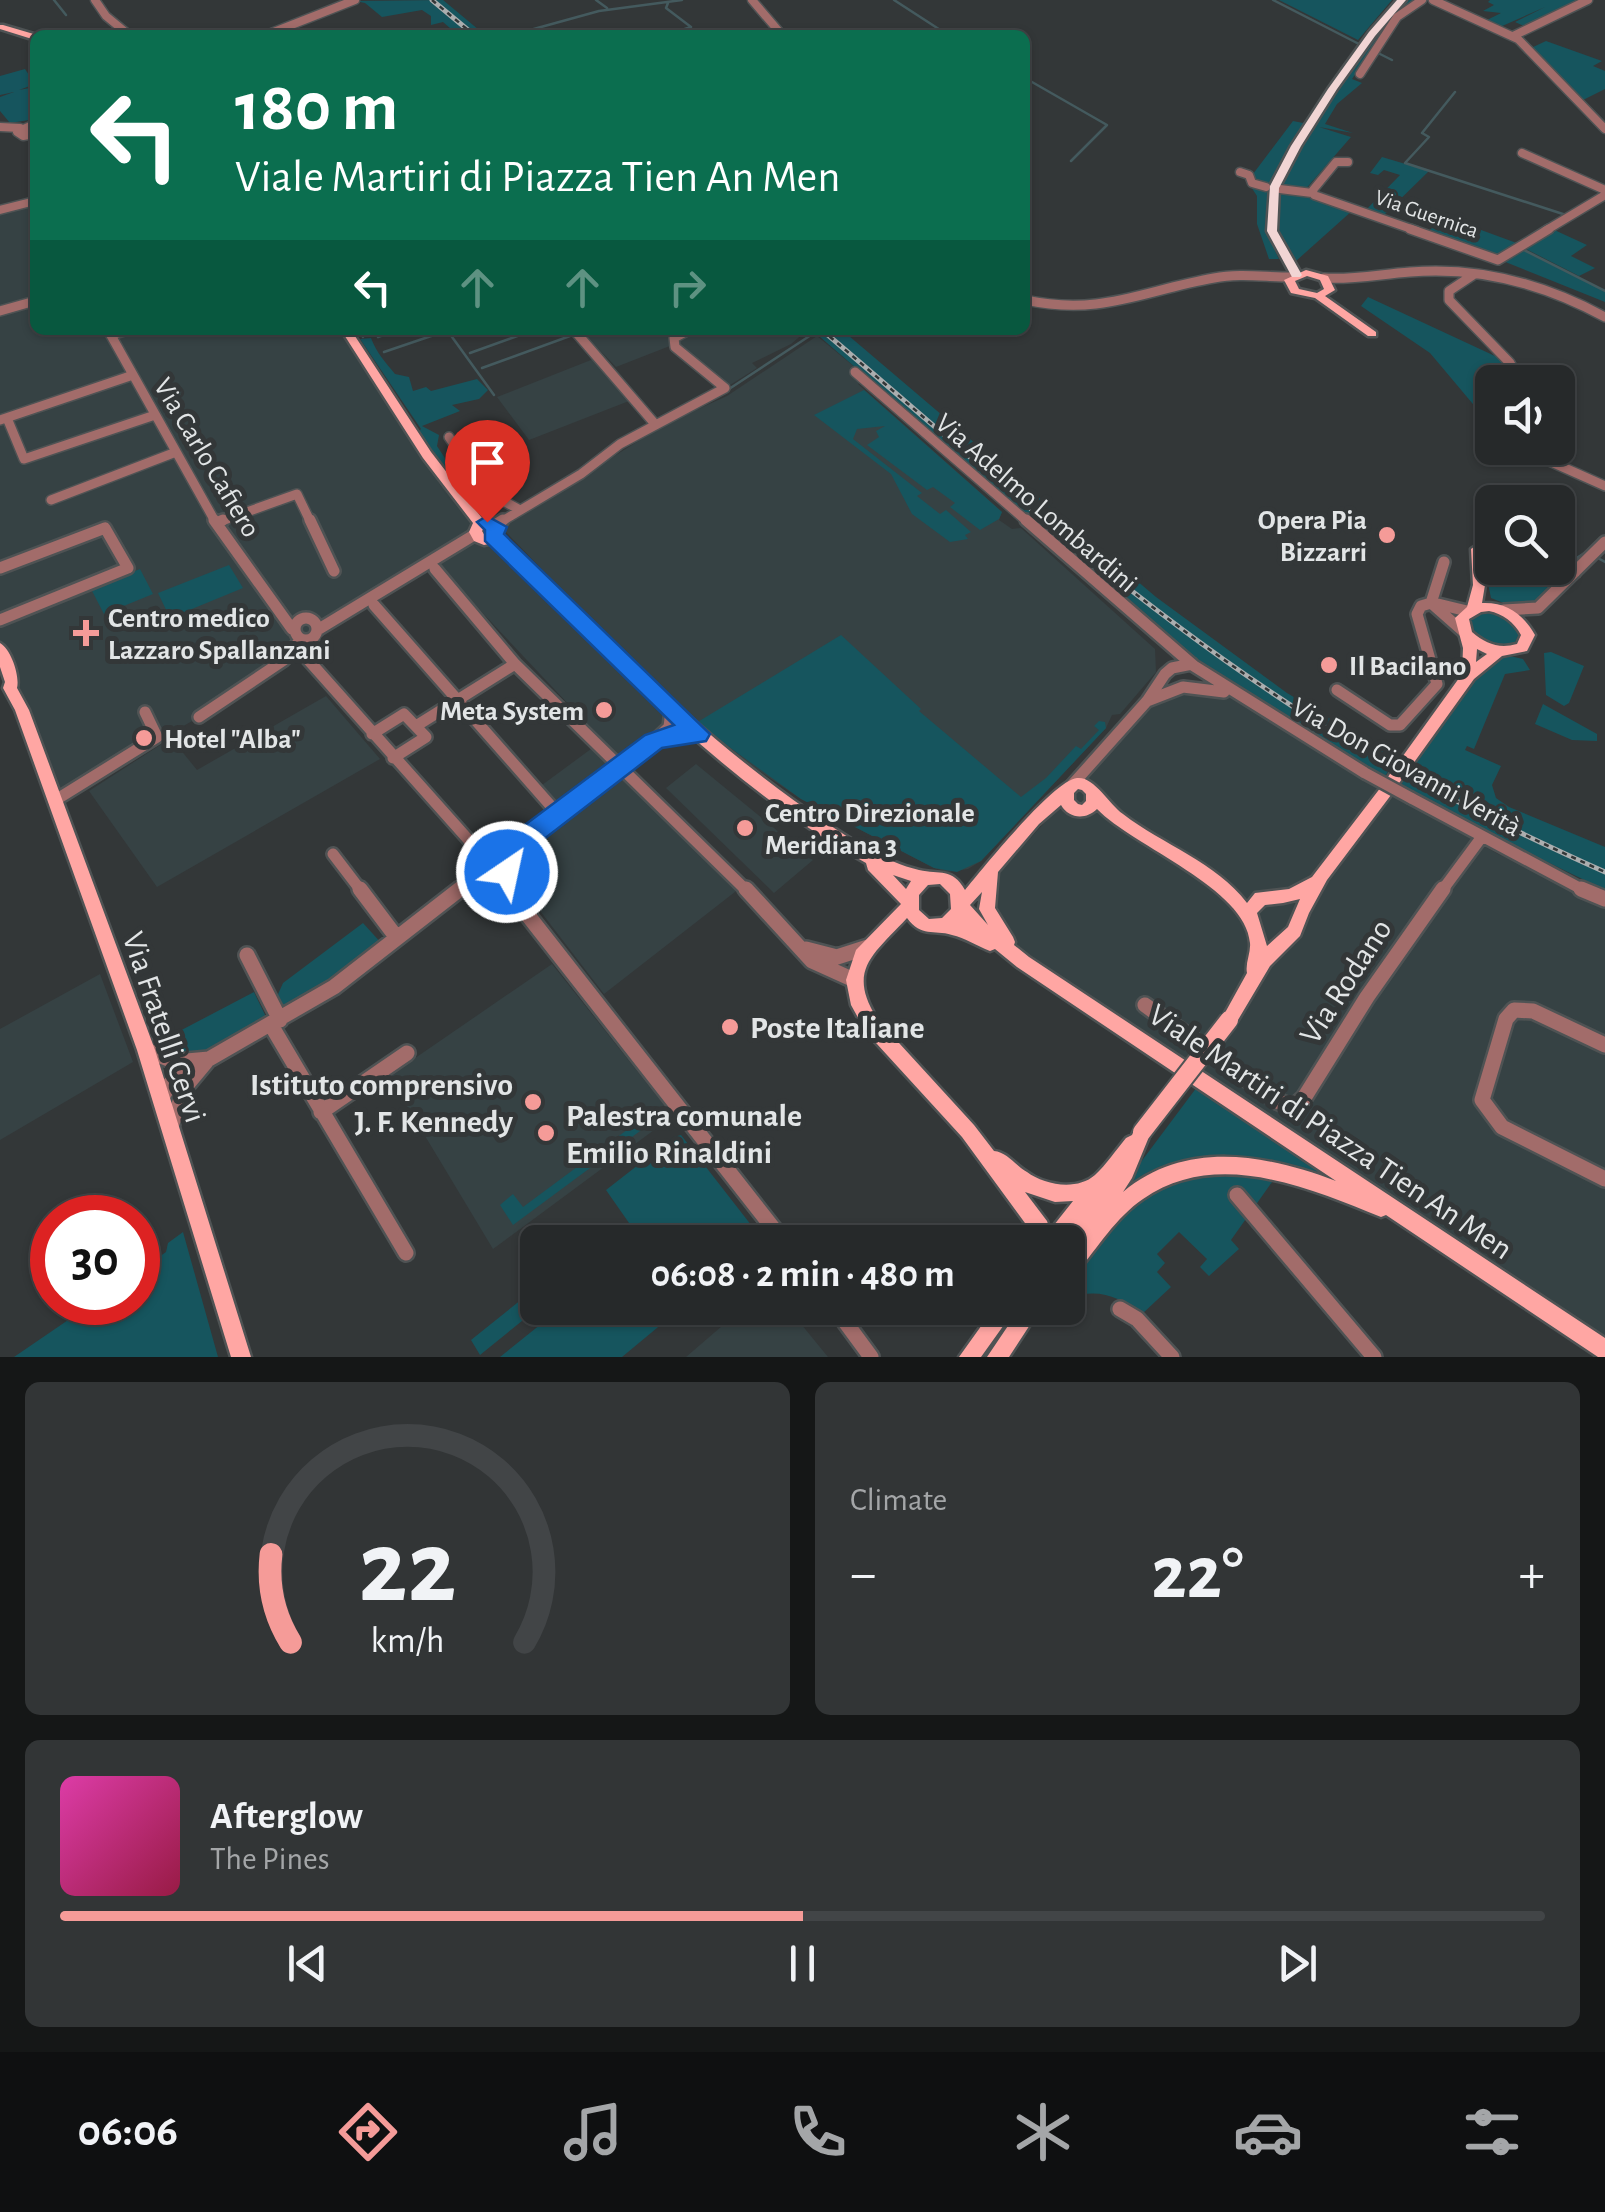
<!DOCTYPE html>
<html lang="en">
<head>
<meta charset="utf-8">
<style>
  :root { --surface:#26292a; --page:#323536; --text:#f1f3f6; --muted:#a4a6a8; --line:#424547; --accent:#f59b98 }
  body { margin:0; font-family:"Alegreya Sans",sans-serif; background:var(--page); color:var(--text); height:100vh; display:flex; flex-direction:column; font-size:38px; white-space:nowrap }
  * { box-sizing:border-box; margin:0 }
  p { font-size:32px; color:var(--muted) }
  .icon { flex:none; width:55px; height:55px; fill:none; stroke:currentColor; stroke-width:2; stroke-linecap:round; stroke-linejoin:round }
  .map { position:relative; height:1357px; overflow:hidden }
  .details { display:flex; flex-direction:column; gap:25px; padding:25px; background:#151717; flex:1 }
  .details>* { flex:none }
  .top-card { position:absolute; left:30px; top:30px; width:1000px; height:305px; border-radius:15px; box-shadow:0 2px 8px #0004,0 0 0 2px var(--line); background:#0b6e4f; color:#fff; overflow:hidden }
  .fabs { position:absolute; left:1475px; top:365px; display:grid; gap:20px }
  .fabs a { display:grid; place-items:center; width:100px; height:100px; border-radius:15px; background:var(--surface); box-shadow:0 2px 8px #0004,0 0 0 2px var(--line); font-size:50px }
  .speed { position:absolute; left:30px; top:1195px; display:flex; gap:20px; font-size:50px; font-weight:700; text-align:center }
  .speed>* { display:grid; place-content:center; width:130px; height:130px; border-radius:50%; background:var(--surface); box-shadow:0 2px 8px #0004,0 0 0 2px var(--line); line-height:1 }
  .speed .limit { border:15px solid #d22; background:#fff; color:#111 }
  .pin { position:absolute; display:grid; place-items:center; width:85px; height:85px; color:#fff; margin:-102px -42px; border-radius:50% 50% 50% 0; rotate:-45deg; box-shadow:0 0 10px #0007 }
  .pin .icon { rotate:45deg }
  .me { position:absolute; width:110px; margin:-55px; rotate:34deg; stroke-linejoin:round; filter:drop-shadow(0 0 8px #0008) }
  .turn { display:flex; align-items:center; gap:35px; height:210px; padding:0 40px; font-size:45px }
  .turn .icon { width:130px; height:130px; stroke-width:2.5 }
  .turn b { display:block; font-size:70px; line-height:85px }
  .lanes { display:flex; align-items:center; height:95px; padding:0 40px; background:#0003; justify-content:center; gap:50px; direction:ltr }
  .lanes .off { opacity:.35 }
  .big { font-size:75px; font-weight:700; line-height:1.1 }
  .details .tile { flex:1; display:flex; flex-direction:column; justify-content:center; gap:15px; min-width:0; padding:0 35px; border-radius:15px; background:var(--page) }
  .details .dial { align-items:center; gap:0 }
  .dial svg { height:260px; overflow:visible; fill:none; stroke:var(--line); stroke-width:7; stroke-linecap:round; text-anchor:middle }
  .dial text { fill:var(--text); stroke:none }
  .song { display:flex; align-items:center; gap:30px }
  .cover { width:120px; height:120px; border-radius:15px; background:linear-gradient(135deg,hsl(320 70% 55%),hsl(340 70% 35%)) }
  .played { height:10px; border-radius:5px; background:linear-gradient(90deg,var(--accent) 50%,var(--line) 50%) }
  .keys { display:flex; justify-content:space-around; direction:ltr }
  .heat { display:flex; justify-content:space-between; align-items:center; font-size:55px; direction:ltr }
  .details .tiles { flex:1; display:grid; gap:25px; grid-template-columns:1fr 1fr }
  .tile:last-child { grid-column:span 2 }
  .trip { position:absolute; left:520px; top:1225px; width:565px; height:100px; border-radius:15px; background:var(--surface); box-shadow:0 2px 8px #0004,0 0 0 2px var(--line); font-weight:700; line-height:100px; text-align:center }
  .menu { display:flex; height:160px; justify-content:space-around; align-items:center; background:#0f1011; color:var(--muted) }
  .menu .icon { width:70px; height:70px }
  .menu .current { color:var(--accent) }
  .menu b { font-size:45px; color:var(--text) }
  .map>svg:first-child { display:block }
</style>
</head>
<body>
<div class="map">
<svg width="1605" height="1357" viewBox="0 0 1605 1357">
  <rect width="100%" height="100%" fill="#333738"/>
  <path fill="#364244" d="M35 199V330H342L469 517 665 708 668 719 664 727 620 759 429 556 199 717 54 801 0 651V208Z
    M580 330H804L805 332 791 344 752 363 757 368 730 385 675 344 616 367Z
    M817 336 868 378 858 384 1002 512 999 520 1012 529 1021 528 1155 649 1156 672 1120 714 1112 715 1106 728 981 861 968 869 947 872 934 868 801 799 752 766 708 729H702L620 650 501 527 667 423 727 396Z
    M596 358 629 401 529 440 497 397Z
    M1180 689 1224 694 1498 854 1605 900V1339L1031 957 1012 942 992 914 993 884 999 872 1158 700Z
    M326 696 380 759 157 887 89 791 171 738 197 770Z
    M595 746 614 764 559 811 538 788Z
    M696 764 813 860 774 893 666 788Z
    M621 777 740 888 604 994 514 877 518 860 532 845Z
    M552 964 673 1116 493 1249 389 1076Z
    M100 974 133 1062 0 1140V1029Z
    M743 1308H788L828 1357H686Z"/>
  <path fill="#16555e" d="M443 0 485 35H458L443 22 431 25V16L422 10 382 17 365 3 355 1Z
    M1279 0H1392L1358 40Z
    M1409 0H1417L1394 16 1352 79 1362 83 1337 104 1325 124 1353 133 1319 127 1351 137 1304 191 1281 188C1293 150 1378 23 1409 0Z
    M1490 0H1577L1583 2 1528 28 1515 22 1545 7 1500 27 1487 20 1501 13 1483 11 1494 5 1488 2Z
    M1546 41 1602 61 1593 66 1605 71V89L1583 100 1531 48Z
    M25 69 35 84 19 90 35 87V119L10 123 0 111V97L14 92 0 95V76Z
    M1319 102C1317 112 1307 124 1300 135 1271 176 1255 211 1279 259H1269L1257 224V196L1242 173 1254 182 1253 174 1293 121 1303 123Z
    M1382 157 1429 171 1381 218 1364 212 1400 175 1384 170 1378 175 1370 173Z
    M1280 190 1353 210 1296 261 1290 260 1277 224Z
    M1443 216 1522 245 1550 228 1587 245 1571 256 1595 268 1579 276 1520 246 1496 257 1427 233Z
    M1521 249 1605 291V302L1503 261Z
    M1368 297 1510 363 1518 382H1492V419L1483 416 1430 353 1361 306Z
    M812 330H842L1156 597 1287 693 1397 759 1385 776 1354 761 1183 650Z
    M371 338C376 352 386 363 395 374L409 377 413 391 426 387 431 391 477 379 488 390 479 399 452 405 460 411 422 426 439 435 437 446 452 469 445 470 416 434 421 429 360 339Z
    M864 390 1002 512 999 519 980 530 950 507 955 503 933 487 927 490 867 445 879 437 876 431 885 426 857 429 853 439 922 493 917 496 940 514 946 510 971 532 965 535 968 539 950 542 912 514 891 474 814 415Z
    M1481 529 1492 534V568H1556L1557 581 1530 606H1511L1491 598 1477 531Z
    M229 565 243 588 170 618 158 593Z
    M140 569 153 594 104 614 91 589Z
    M1492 612 1517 627 1519 635 1515 642C1496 649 1476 642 1469 623L1472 616Z
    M841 635 921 709 919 711 1021 797 1046 778 1076 746 1081 749 1099 730 1094 726 1099 721 1105 722 1106 728 981 861 957 872 934 868 801 799 696 723Z
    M1551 652 1584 666 1569 703 1564 706 1546 695 1544 653Z
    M1505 655 1523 659 1530 670 1505 674 1474 749 1467 746 1465 750 1501 766 1492 785 1496 798 1509 807 1605 847V890L1487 833 1401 784C1421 755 1475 665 1505 655Z
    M1543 704 1597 734V741L1572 740 1535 724Z
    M363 923 383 945 281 1014 275 1001 283 983Z
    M254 992 267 1019 193 1060 171 1059 154 1032 165 1020 172 1035Z
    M1197 1087 1364 1195 1249 1161 1111 1202Z
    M658 1107 663 1114 513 1225 500 1205 513 1194 523 1207Z
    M681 1135 762 1239 758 1242H626L636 1233 606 1190 674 1137Z
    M1221 1169 1277 1175 1231 1240 1239 1249 1209 1276 1200 1267 1207 1259 1179 1232 1157 1254 1165 1263 1157 1272 1171 1287 1142 1314C1118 1296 1096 1287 1068 1299V1278C1097 1242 1130 1195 1175 1179 1190 1174 1206 1172 1221 1169Z
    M183 1232 218 1357H14L93 1303 138 1302V1272L166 1252 168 1243Z
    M537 1287 538 1308 480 1355 471 1340Z
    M561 1308H681L622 1357H500Z"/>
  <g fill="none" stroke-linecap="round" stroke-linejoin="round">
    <path stroke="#445a5e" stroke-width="2.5" d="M54 0 66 15
      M596 0 607 8
      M894 0 948 35
      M1273 0 1359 44
      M512 35 599 11 682 0
      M666 35 691 27 666 8 668 3
      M1378 53 1392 60
      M1025 78 1107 125 1071 161
      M1455 92 1422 133 1429 137 1405 163 1566 215
      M1522 249 1605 291
      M358 330 363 337
      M447 330 494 395
      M378 337 398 330
      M384 352 440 333
      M470 353 534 330
      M482 368 570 336
      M729 389 811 335V330
      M1596 557 1605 562
      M1564 561H1572L1586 552"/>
    <g stroke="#4f5354" stroke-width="11">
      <path id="minor-far3" d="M95 0 106 16 129 35
        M752 0 782 35
        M1433 0 1518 39 1605 129
        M266 35 355 0
        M1513 36 1588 0
        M1360 74 1397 17 1422 0
        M35 124 17 132 23 136 35 134
        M0 127 20 128
        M1522 153 1605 190
        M1348 162H1336L1313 190 1314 195 1417 231
        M1240 172 1249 175 1252 183 1266 187
        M1280 189 1312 193
        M0 210 35 201
        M1545 231 1605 195"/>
    </g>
    <g stroke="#4f5354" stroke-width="12">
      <path id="minor-far2" d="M1410 229 1498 260 1549 229
        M1473 275 1449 291V300L1510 363 1520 382
        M1324 278C1353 280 1381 274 1410 272 1480 266 1544 284 1605 317
        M1025 300C1102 316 1141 291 1214 278 1239 273 1265 277 1291 277
        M0 311 35 301
        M108 330 216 523
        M574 330 655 424
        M111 335 128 330
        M855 372 1029 523
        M7 418 24 459 155 415
        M0 420 133 375
        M449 437 485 491 520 510
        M1520 448 1605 486
        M51 500 176 452
        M216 523 297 494 311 523
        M499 523 581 474 620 444 725 388 675 347 674 338 689 330"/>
    </g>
    <g stroke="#4f5354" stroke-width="16">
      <path id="minor-far1" d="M214 520 292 629
        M310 520 334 571
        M1026 520 1194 666 1365 773
        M216 523 223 520
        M495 525 503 520
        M1444 562 1431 603 1465 633
        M1558 564 1575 572
        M0 568 105 528 128 568 0 620
        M435 569 515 664 748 892
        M1438 604 1467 611
        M374 605 558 814
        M1504 610 1538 608 1605 542
        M295 629a11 11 0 1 1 22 0a11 11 0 1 1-22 0Z
        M319 629 474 535
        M303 654 490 864
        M1337 690 1390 725H1400L1437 684 1417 614 1421 606 1431 603
        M1147 701 1183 687 1224 692
        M199 717 284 660 301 639
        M416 726 515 664
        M372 734 404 714 426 737 393 758
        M662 738 698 734
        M1072 785 1147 701 1165 674 1172 668 1192 664
        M1411 798 1587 892
        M54 801 157 737 145 712
        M333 854 362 892
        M494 863 653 742 669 727 671 710
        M481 869 490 864 503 865 515 892
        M480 873 482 885 494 892
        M456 892 478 878
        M1441 892 1481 838"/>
    </g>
    <g stroke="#4f5354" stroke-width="20">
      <path id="minor" d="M360 889 397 938
        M489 889 519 906
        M514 889 523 909 784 1242
        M746 889 812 961 854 980
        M1581 889 1605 899
        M806 949 837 957 868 947
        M247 955 280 1020
        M1145 1005 1277 1101 1293 1108 1304 1098 1367 997 1443 889
        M271 1025 406 1253
        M1605 1045 1533 1011 1514 1010 1506 1019 1482 1100 1502 1127 1605 1179
        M146 1050 176 1062 209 1059 334 987 460 889
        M161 1099 170 1084 192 1064
        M321 1112 407 1053
        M172 1123 186 1086 206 1062
        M1237 1195 1374 1357
        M835 1308 871 1357
        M1120 1309 1137 1319 1172 1357"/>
    </g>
    <g stroke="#4f5354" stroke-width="5">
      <path id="major" d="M0 25H3L37 35 35 39H32L0 29Z
        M1306 270 1328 276 1335 290 1325 296 1376 332V336H1368L1315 298 1291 293 1284 280ZM1307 276 1320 280 1324 289 1317 293 1299 289 1295 281Z
        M341 330H351L431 452 482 518 496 521 500 528V535C604 637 704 741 825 822 854 841 885 862 919 870 940 875 952 867 965 890 983 868 1054 780 1077 778 1094 776 1108 803 1123 814 1163 845 1216 862 1247 903L1255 893 1289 889 1312 877 1381 787 1386 785 1391 787 1393 791 1391 795 1327 880 1309 913 1300 936 1270 966 1235 1025 1229 1028 1223 1025 1221 1020 1247 973C1245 963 1251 953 1250 943 1246 888 1134 847 1097 809 1086 820 1069 819 1061 805L1039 824 998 872 995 908 1013 937 1015 942 1014 945 1029 957 1605 1338V1357H1598L1386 1215 1381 1217C1307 1187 1216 1148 1143 1199 1115 1218 1096 1250 1075 1275L1068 1277V1242H1065L1073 1230 1064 1242H1036L1033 1234 962 1137 866 1032 851 1005 846 980 856 950 901 904 868 870 866 863C722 783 609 658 493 543L484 545 474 541 469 532 473 523 423 458ZM485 526 488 531 485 536 482 531ZM1078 789 1082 790 1086 794V801L1082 805 1078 804 1074 800V793ZM893 875 911 881 906 889ZM940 884 950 894 951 909 942 918 929 919 919 910V895L928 885ZM982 892 979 909 988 925 970 905ZM1300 899 1288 927 1267 946 1257 913 1265 905 1283 903ZM907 918C922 938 933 929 952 935 965 938 977 946 990 951L995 949 1017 967 1336 1181C1265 1154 1185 1140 1123 1192L1132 1178 1151 1132 1148 1126 1142 1123 1136 1126 1132 1135 1126 1138C1116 1150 1106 1165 1095 1175 1077 1191 1044 1185 1027 1172 1015 1165 1007 1152 994 1151L974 1125 878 1020C846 970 873 955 907 918ZM1025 1192 1055 1202 1073 1201 1050 1230 1047 1221Z
        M1477 545 1483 549 1485 585 1482 603C1507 602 1523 614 1535 635L1527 651 1502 656 1474 679 1410 768H1400L1398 764 1400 760 1462 674 1463 648 1455 618 1467 607 1473 585 1471 549ZM1489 611C1503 614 1514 622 1521 635L1517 644C1499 649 1486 644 1472 632L1469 619 1481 612ZM1477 649 1487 654 1476 662Z
        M0 643C11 649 20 676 17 688L29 710 155 1050 251 1357H231L137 1050 15 710 3 688 5 682 0 667Z
        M1397 769 1402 771 1404 775C1400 783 1397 788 1388 785L1386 781C1389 775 1391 771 1397 769Z
        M994 1308H1016L981 1357H959Z
        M1020 1308H1041L1009 1357H987Z"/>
    </g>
    <g stroke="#4f5354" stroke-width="5">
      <path id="highway" d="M1397 0H1406L1375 36 1337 89 1301 146 1279 188 1277 231 1302 275 1300 277H1292L1267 231 1270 186 1291 146 1328 89 1369 32Z"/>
    </g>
    <use href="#minor-far3" stroke="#a26c6a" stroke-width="8"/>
    <use href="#minor-far2" stroke="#a26c6a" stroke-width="9"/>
    <use href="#minor-far1" stroke="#a26c6a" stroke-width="11"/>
    <use href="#minor" stroke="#a26c6a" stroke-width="15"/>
    <use href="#major" fill="#ffa6a3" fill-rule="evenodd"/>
    <use href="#highway" fill="#f1d5d4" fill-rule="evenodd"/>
    <g stroke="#abaeaf" stroke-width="5">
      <path id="rail" d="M432 0 474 35
        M822 330C967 453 1107 582 1265 688 1372 761 1487 819 1605 872"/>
    </g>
    <use href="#rail" stroke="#333738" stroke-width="2.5" stroke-dasharray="5" stroke-linecap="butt"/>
    <g stroke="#4f5354" stroke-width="16" stroke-linecap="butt">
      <path id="minor-bridge" d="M1365 773 1411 798"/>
    </g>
    <g stroke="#4f5354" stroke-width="22" stroke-linecap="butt">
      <path id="major-bridge" d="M1142 1132 1229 1020"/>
    </g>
    <use href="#minor-bridge" stroke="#a26c6a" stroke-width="11"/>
    <use href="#major-bridge" stroke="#ffa6a3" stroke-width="18"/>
  </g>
  <path fill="#1a73e8" stroke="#114b97" stroke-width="2.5" d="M487 516 507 527 504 534 710 734 706 741 662 748 526 853 516 879 507 883 498 879 494 872 506 839 645 735 674 725 485 541V530L477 522Z"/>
  <g fill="#f59b98" stroke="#333738" stroke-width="4">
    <circle cx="1387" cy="535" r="10"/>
    <path d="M81 618h10v10h10v10h-10v10h-10v-10h-10v-10h10z"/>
    <circle cx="1329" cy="665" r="10"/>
    <circle cx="604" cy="710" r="10"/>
    <circle cx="144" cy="738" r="10"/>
    <circle cx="745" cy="828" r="10"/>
    <circle cx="730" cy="1027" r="10"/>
    <circle cx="533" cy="1102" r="10"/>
    <circle cx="546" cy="1133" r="10"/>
  </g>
  <g text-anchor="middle" stroke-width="10" stroke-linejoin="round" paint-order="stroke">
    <g font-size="22" fill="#e2e5e6" stroke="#333738">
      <text transform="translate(1427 213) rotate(19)" y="8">Via Guernica</text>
    </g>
    <g font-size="28" fill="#e2e5e6" stroke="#333738">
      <text transform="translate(208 457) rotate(59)" y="10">Via Carlo Cafiero</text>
      <text transform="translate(1037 502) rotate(41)" y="10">Via Adelmo Lombardini</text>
      <text transform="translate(1407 766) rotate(29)" y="10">Via Don Giovanni Verità</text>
    </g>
    <g font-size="28" font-weight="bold" fill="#e2e5e6" stroke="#333738" text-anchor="start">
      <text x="1367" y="529" text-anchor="end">Opera Pia<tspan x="1367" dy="32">Bizzarri</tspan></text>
      <text x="108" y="627">Centro medico<tspan x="108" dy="32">Lazzaro Spallanzani</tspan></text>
      <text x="1349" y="675">Il Bacilano</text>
      <text x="584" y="720" text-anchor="end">Meta System</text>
      <text x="164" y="748">Hotel "Alba"</text>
      <text x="765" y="822">Centro Direzionale<tspan x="765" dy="32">Meridiana 3</tspan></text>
    </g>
    <g font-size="32" fill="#e2e5e6" stroke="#333738">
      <text transform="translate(1345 981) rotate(-57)" y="11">Via Rodano</text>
      <text transform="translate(165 1027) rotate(71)" y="11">Via Fratelli Cervi</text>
      <text transform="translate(1331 1131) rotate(34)" y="11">Viale Martiri di Piazza Tien An Men</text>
    </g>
    <g font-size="32" font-weight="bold" fill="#e2e5e6" stroke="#333738" text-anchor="start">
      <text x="750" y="1038">Poste Italiane</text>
      <text x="513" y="1095" text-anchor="end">Istituto comprensivo<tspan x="513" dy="37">J. F. Kennedy</tspan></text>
      <text x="566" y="1126">Palestra comunale<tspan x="566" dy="37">Emilio Rinaldini</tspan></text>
    </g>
  </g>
</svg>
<div class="fabs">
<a><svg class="icon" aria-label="sound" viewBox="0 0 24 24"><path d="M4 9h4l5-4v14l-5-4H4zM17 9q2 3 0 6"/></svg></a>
<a><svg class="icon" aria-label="search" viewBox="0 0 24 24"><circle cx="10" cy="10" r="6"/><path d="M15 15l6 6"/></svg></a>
</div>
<div class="speed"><div class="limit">30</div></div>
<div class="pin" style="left:487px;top:522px;background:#d93025"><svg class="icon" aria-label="arrive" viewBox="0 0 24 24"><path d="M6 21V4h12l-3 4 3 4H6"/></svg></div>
<svg class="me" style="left:507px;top:872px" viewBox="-20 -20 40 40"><circle r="17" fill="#1a73e8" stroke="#fff" stroke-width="3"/><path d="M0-11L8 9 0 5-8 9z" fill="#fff"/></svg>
<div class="trip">06:08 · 2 min · 480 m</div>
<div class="top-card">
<div class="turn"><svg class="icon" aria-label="left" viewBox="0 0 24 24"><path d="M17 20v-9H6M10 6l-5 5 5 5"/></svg><div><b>180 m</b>Viale Martiri di Piazza Tien An Men</div></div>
<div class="lanes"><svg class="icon" aria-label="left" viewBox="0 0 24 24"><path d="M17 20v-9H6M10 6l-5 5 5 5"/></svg><svg class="icon off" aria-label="ahead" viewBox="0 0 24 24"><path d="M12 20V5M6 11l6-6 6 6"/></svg><svg class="icon off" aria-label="ahead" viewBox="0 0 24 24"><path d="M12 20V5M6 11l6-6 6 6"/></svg><svg class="icon off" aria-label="right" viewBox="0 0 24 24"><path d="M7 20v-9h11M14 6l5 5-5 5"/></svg></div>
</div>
</div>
<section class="details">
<div class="tiles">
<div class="tile dial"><svg viewBox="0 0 100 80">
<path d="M14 69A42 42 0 1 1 86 69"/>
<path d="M14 69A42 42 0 0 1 8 42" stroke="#f59b98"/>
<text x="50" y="56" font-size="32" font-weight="700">22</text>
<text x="50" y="72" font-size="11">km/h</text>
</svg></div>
<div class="tile"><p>Climate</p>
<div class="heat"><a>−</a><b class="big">22°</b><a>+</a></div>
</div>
<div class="tile">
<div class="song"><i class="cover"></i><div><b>Afterglow</b><p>The Pines</p></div></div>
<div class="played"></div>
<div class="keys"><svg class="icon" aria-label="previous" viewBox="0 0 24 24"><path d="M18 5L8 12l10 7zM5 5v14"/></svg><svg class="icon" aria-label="pause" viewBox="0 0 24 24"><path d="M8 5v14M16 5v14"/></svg><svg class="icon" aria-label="next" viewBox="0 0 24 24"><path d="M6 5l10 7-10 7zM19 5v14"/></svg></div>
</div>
</div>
</section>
<nav class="menu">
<b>06:06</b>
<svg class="icon current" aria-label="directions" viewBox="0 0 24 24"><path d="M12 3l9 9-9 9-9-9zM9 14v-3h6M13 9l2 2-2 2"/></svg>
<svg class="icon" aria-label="music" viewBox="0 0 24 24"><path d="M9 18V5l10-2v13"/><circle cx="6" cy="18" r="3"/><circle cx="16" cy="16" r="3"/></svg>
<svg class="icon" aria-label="phone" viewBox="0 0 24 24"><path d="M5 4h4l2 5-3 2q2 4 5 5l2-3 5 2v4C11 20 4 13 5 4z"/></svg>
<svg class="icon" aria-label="climate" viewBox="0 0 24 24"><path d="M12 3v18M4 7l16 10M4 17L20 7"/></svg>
<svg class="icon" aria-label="car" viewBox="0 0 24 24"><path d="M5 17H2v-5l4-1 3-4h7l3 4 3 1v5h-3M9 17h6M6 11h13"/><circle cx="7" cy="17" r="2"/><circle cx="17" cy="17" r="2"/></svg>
<svg class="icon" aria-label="filters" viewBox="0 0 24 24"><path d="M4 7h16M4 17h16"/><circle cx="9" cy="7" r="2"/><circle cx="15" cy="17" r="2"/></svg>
</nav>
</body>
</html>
